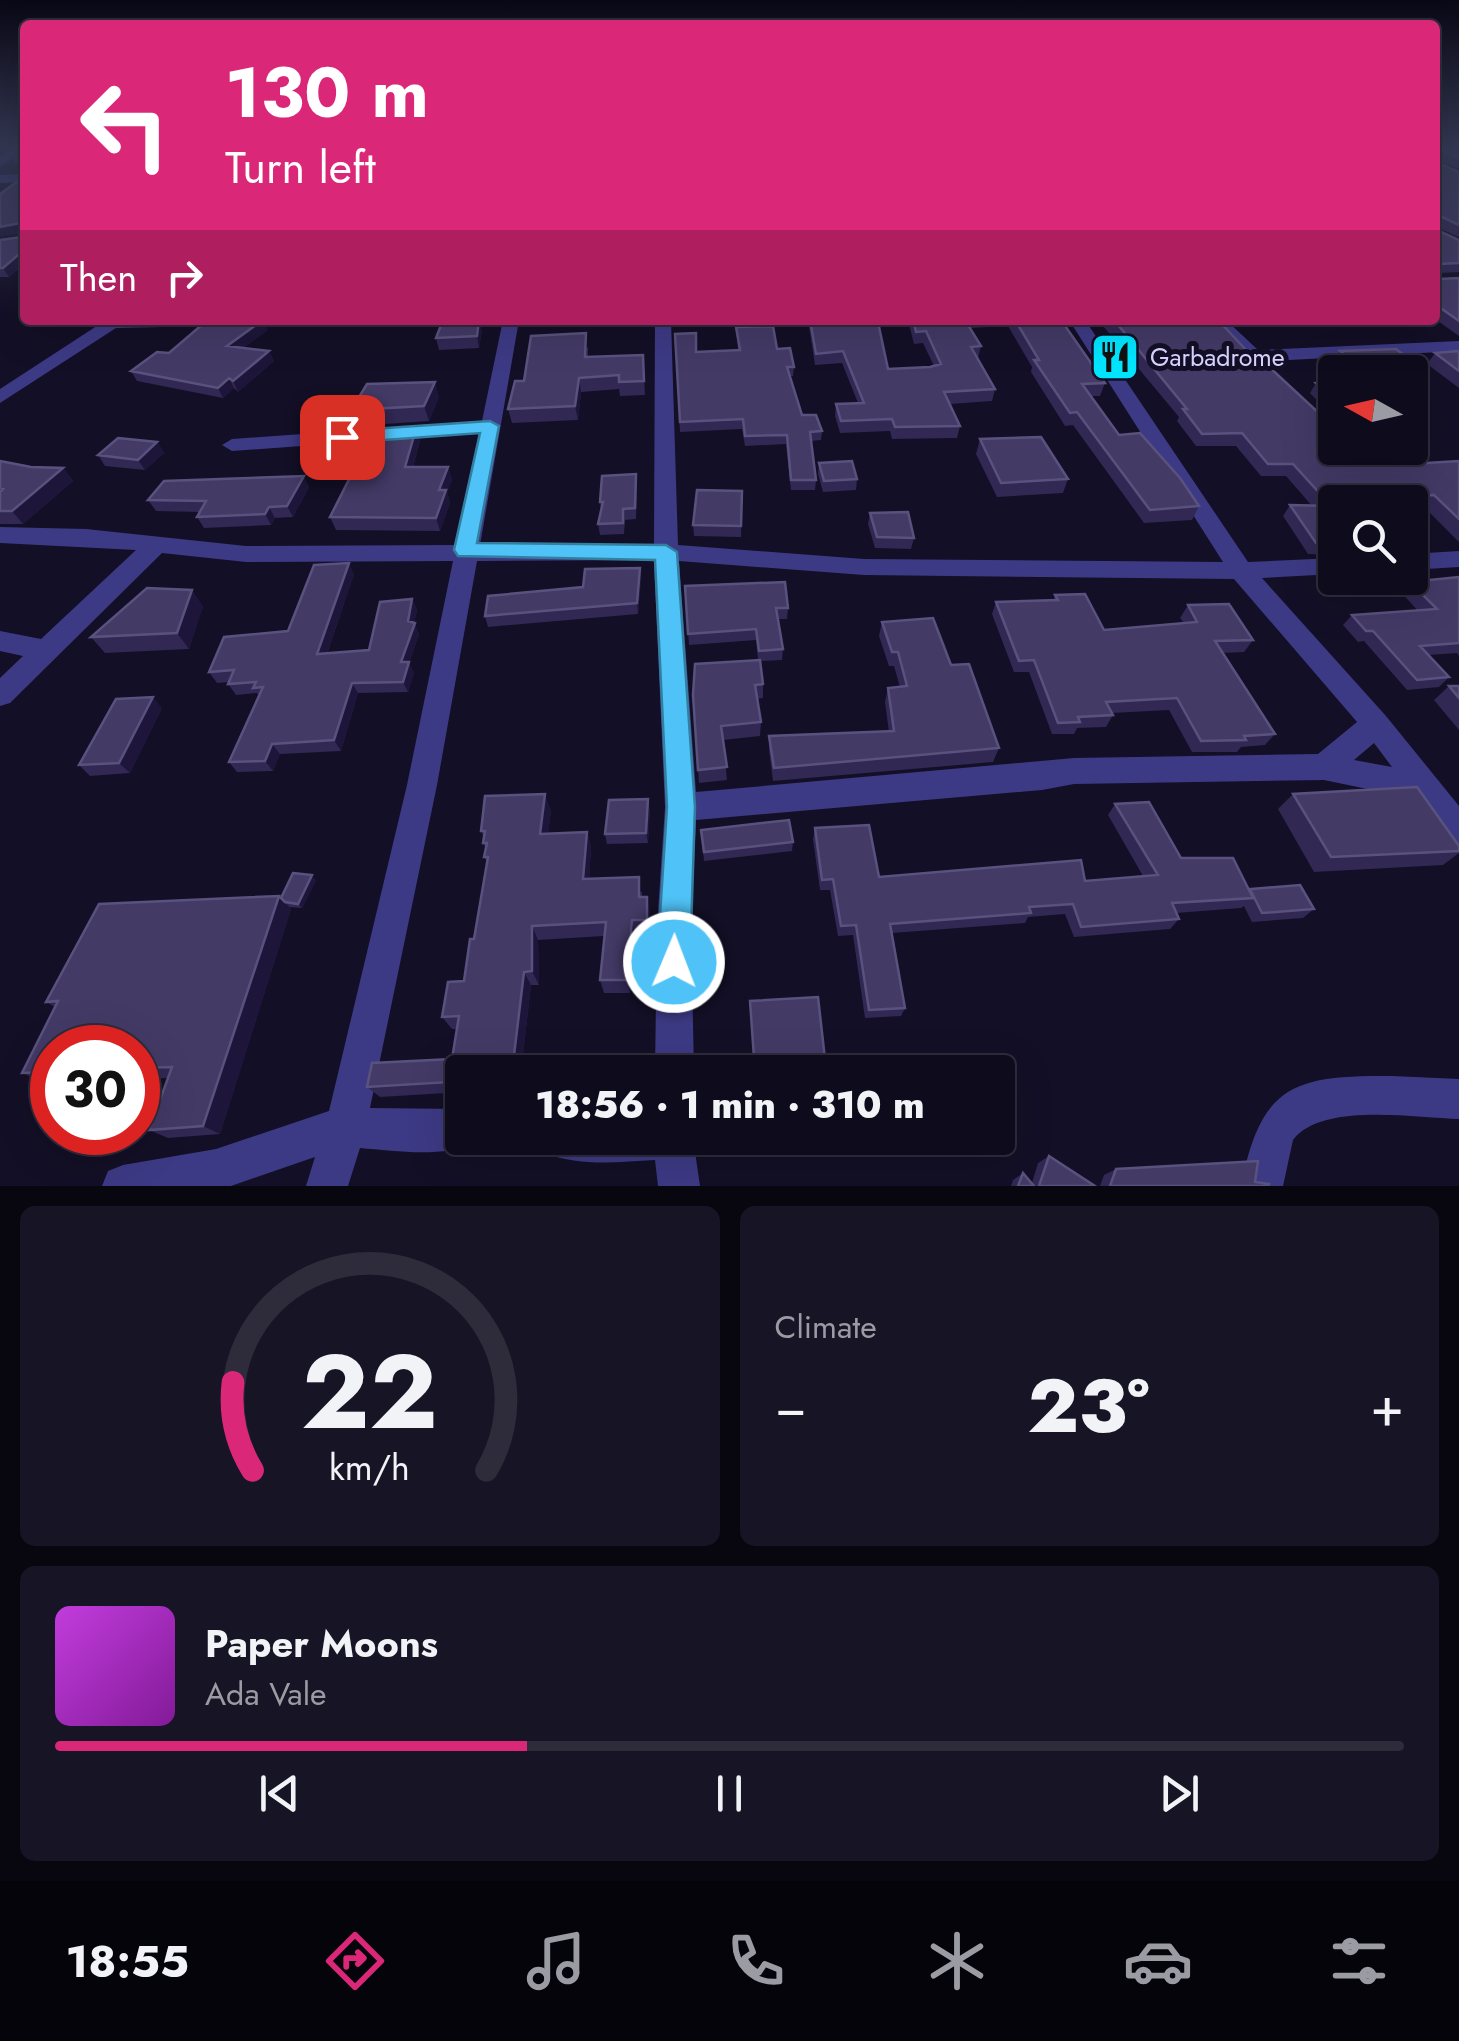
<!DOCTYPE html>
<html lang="en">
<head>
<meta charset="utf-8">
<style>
  :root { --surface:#0e0b1c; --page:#171425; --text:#f1f3f6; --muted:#9b9ba3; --line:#2e2b3b; --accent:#db2777 }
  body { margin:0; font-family:Jost,sans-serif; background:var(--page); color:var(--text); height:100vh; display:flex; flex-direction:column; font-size:38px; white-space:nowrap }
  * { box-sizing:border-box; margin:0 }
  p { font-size:32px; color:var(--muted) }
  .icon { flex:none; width:55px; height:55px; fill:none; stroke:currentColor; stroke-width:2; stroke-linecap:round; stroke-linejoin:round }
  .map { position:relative; height:1186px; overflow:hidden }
  .side { display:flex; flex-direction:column; gap:20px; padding:20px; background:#08060f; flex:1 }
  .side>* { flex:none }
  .banner { position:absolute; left:20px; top:20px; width:1420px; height:305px; border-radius:10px; box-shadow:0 10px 40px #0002,0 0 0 2px var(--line); background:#db2777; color:#fff; overflow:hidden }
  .needle { width:65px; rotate:278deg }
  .controls { position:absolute; left:1318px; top:355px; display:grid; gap:20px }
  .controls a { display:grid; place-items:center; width:110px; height:110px; border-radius:10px; background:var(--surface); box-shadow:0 10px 40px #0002,0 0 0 2px var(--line); font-size:50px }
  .speed { position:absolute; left:30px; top:1025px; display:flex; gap:20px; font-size:50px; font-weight:700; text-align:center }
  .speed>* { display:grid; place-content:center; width:130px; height:130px; border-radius:50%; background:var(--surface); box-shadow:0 10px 40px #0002,0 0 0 2px var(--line); line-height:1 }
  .speed .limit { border:15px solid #d22; background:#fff; color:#111 }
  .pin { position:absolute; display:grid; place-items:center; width:85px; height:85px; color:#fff; margin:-42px; border-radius:20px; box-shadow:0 5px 15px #0006 }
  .me { position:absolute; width:110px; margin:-55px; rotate:1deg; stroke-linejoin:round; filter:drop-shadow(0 0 8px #0008) }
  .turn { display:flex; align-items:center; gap:35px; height:210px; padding:0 40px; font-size:45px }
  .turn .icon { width:130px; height:130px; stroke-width:2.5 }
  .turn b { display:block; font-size:70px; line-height:85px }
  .then { display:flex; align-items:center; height:95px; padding:0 40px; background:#0003; gap:20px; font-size:38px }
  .big { font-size:75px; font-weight:800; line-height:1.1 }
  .side .widget { flex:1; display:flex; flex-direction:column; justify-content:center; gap:15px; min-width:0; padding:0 35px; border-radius:15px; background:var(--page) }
  .side .dial { align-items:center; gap:0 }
  .dial svg { height:260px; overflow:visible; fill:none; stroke:var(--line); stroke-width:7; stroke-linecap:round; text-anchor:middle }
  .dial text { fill:var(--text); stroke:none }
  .song { display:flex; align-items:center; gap:30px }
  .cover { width:120px; height:120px; border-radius:15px; background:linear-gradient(135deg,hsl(290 70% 55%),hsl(290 70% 35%)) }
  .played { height:10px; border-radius:5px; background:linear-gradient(90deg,var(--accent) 35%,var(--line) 35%) }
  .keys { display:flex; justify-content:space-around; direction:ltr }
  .heat { display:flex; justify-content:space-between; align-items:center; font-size:55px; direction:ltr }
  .side .tiles { flex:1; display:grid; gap:20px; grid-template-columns:1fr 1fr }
  .widget:last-child { grid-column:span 2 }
  .trip { position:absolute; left:445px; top:1055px; width:570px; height:100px; border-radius:10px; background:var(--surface); box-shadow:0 10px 40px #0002,0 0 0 2px var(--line); font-weight:800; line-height:100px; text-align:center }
  .menu { display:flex; height:160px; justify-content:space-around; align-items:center; background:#06040b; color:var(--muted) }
  .menu .icon { width:70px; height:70px }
  .menu .selected { color:var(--accent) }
  .menu b { font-size:45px; color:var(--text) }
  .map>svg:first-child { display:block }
</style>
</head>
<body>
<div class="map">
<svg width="1459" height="1186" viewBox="0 0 1459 1186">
  <rect width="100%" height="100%" fill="#130f26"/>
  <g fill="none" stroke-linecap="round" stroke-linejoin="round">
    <path fill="#3d3a85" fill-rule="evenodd" d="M16 147H25V151L0 166V157Z
      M25 174V182L0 183V175Z
      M106 320H267L259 325 116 328 0 403V389Z
      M503 320H519L480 545 654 544 655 320H671L678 545 864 559 1223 562 1069 320H1085L1248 562 1335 558V574L1262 578 1386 716 1459 806V846L1448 841 1416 799 1324 780 1074 784 1042 790 696 820 691 926 694 1072H655L657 926 665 807 654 560 477 561 437 785 370 1108 462 1109V1138H479L476 1143C442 1158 397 1151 360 1148L348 1186H306L315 1157 231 1186H102L108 1171 123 1165 216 1149 329 1111 407 785 453 561 246 562 162 553 10 703 0 706V678L23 656 0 651V631L41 639 136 550 0 543V527L86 529 246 546 456 545 479 433 232 451 222 445 232 439 482 421ZM679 561 864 575 1234 579 1357 722 1318 754 1074 758 696 792ZM1374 743 1392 767 1354 760Z
      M1208 320H1226L1258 350 1459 341V351L1269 361 1272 365 1263 370 1257 369Z
      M1459 551V567L1410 570V554Z
      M1392 1076 1459 1079V1119C1415 1118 1322 1102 1293 1140L1283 1186H1241C1261 1085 1293 1075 1392 1076Z
      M539 1138H693L700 1186H658L655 1160C618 1162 581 1167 545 1153Z"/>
  </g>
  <path fill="#312854" d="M25 147V162H14L9 154Z
    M1435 147H1459V169L1437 159 1436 162 1459 172V237L1439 228V231L1459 240V272L1439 273V279L1459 278V336L1435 319Z
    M25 176V263L9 277H0V240L22 237 23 232 0 236V194Z
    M62 320H99L94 323 65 325Z
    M808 320H872L888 369 934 366 923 343 914 344 908 320H1061L1105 383 1100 396H1091L1119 435 1199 506 1192 520 1144 523 1073 425 1065 426 1031 372 1032 367 1008 326 970 328 981 346 978 358 995 389 992 401 950 404 960 426 957 438 892 439 890 431 840 433 835 416 836 404 858 403 842 363 815 365Z
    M1098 320H1218L1247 351 1377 466 1459 461V542L1424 507 1410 508V502H1335V510H1333L1335 512V555L1308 554 1283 516 1290 505 1312 506 1286 476H1261L1236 446H1196L1177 421 1179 417Z
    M736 327 777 349 794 367 793 376H790L802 415 822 431 821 440 811 441 816 480 815 490H791L786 444 745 446 742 429 680 432 675 334 696 352 738 350Z
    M268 330 243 348 269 351 274 361 238 392 234 388 223 398 137 381 131 371 169 353Z
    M482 330 479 348 439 350 436 338Z
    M588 347V357L643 355 645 395 620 396 619 389 581 392 578 420 512 423 508 409 524 381Z
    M1340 351 1418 366 1411 376 1410 372H1348L1334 361Z
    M1459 351V388L1427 364 1435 353Z
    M1335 382V417H1333L1310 393 1316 383Z
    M439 397 429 421 357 426 351 410Z
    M416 429 420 441 413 467H448L452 480 447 492 450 503 440 531 336 530 330 517Z
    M980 439 1068 479 1063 493 997 497 976 454Z
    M157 442 164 453 145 470 105 466 98 455Z
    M0 461 31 467 63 468 73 481 23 524H0Z
    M819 463 857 479 856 490 823 492 818 474Z
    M637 485 636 519 625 520 624 534 600 535 598 524 601 511 600 502Z
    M309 487 293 517 275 518 271 525 204 528 197 517 200 512 156 511 148 500Z
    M742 491 741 537 694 536 693 525Z
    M870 513 914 538 911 549 875 548 868 524Z
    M640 568 641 578 638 614 488 627 485 616 583 587Z
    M354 574 327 654 369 650 412 599 417 610 414 623 419 634 409 663 414 673 408 692 358 693 341 751 280 754 273 771 237 772 229 762 259 696 257 693 236 695 228 684 229 682 217 683 209 672 288 631Z
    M1459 577V656L1457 653 1429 655 1449 677 1439 687 1407 690 1364 641 1358 642 1343 625 1352 615 1418 611 1401 592 1410 582Z
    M685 586 788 608 787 619H778L783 649 782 660 760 661 763 684V698L757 699 761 722 760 736 723 740 727 780 699 783 693 695 758 660 756 640 689 645Z
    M1055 595 1104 630 1184 623 1180 618 1188 605 1253 640 1244 652 1222 653 1275 734 1265 745 1241 747 1237 752H1192L1169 710 1112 713 1113 715 1106 727 1077 728 1074 734H1052L1029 672H1014L992 614 996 602 1053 601Z
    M203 606 189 649 105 653 91 637Z
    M882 622 951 665 999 748 993 762 773 781 769 750V736L889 732 885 702 888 688 900 687 894 666H889L879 636Z
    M1449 686H1459V730L1434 700Z
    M162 708 130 773 90 776 79 765Z
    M1293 794 1459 846V853L1443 865 1314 872 1278 809Z
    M1115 804 1181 858 1248 890 1314 909 1303 918 1252 922 1244 906 1241 908 1176 913 1179 919 1170 929 1074 937 1065 914 1028 917 1025 923 892 933 905 1008 901 1016 865 1018 853 935 838 936 830 890H820L813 839 815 828 879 877 1085 881 1143 876 1108 815Z
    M650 809 648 843 607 844 605 834Z
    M551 810 548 834 587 832 591 848 589 879 642 892V897L650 912 649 934 635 935 630 993H604L600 980 604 936 538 940 539 985H531L521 1072H462V1112L446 1095 447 1093 380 1097 367 1087 452 1059 457 1029H452L442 1017 464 981 474 939 487 862 484 857 486 849 483 843 484 838 481 831Z
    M701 830 793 842 792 851 704 861Z
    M316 880 302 908 289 907 291 909 220 1134 168 1138 149 1130 168 1078 138 1079V1048H52V1082H44L22 1073 55 1007 46 1002 279 896 281 898Z
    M750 1001 826 1068 825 1072H754Z
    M1049 1156 1095 1186H1011L1013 1180 1023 1173 1032 1183 1038 1163Z
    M1116 1169 1255 1182 1268 1186H1100L1104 1175Z"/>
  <path fill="#1d163a" d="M20 223 25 231 0 236V227Z
    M25 249V263L9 277 3 268Z
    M263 320 268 330 232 356 227 346Z
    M480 320 482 330 479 348 477 336Z
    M269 351 274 361 238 392 233 381Z
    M229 378 234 388 223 398 218 388Z
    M579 378 581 392 578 420 575 406Z
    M435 382 439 397 429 421 424 406Z
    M416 429 420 441 409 480 405 467Z
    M157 442 164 453 145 470 138 460Z
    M448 467 452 480 447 492 450 503 440 531 436 518 439 490Z
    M63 468 73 481 23 524 12 511Z
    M304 476 309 487 293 517 287 506Z
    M269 507 275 518 271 525 265 514Z
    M349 563 354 574 323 665 317 654Z
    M640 568 641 578 638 614 637 603Z
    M192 590 203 606 189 649 177 633Z
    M412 599 417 610 413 629 415 623 419 634 409 663 414 673 408 692 403 682 401 662Z
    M352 683 358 693 341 751 334 740Z
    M153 697 162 708 130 773 119 763Z
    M272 744 280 754 273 771 265 761Z
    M545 794 551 810 546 850 540 834Z
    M648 799 650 809 648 843 646 833Z
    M587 832 591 848 588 894 583 879Z
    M312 875 316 880 302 908 298 904Z
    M279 896 291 909 220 1134 203 1126Z
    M647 897 650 912 649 934 647 920Z
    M632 920 635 935 630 993 627 980Z
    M532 926 538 940 539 985 532 971Z
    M524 972 531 985 521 1072H512Z"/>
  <path fill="#433a66" stroke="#5a527e" stroke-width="2.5" d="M22 147H25V154H9Z
    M1435 147H1459V158L1441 150 1437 151 1436 162 1459 172V225L1438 215 1439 231 1459 240V263L1439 264V279L1459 278V321L1435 304Z
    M25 176V249L3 268H0V240L22 237 24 226 20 223 0 227V194Z
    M263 320 227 346 269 351 233 381 229 378 218 388 131 371 157 352 169 353 204 323Z
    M443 320H479L477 336 436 338Z
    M810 320H872V322H878L888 369 930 367 941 364 926 331 916 332 913 320H965L981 346 971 347 995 389 944 392 960 426 895 427 892 419 841 421 836 404 864 403 843 351 816 354Z
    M1015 320H1061L1105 383 1082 384 1119 435 1140 433 1180 478 1199 506 1150 510 1077 412 1070 413 1034 360H1039Z
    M1114 320H1218L1247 351H1252L1335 428V448H1357L1377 466 1459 461V519L1434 495 1324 498 1293 464H1268L1242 433 1202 434 1183 409H1187Z
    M773 326 777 349 790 348 794 367H787L802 415H816L822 431 810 432 816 480H791L787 435 745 436 743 419 680 422 675 334 696 333V352L740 350 736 327Z
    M586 333 585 357 643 355 644 381 619 382V375L579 378 575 406 508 409 515 381H524L531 336Z
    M1396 349 1418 366 1361 368 1340 351Z
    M1459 351V371L1435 353Z
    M435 382 424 406 351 410 367 384Z
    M1335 382V401L1316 383Z
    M416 429 405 467H448L439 490H446L436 518 330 517 373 432Z
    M1041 437 1068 479 1001 483 980 439Z
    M118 438 157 442 138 460 98 455Z
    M0 461 31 467 63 468 12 511H0V492L3 489 0 488Z
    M852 461 857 479 824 481 819 463Z
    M636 474 635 508 623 509V523L598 524 603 502H600L602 476Z
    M304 476 287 506 269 507 265 514 197 517 206 501 148 500 164 481Z
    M697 490 742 491 741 526 693 525Z
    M1290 505 1331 506 1335 512V543H1316Z
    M908 512 914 538 877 537 870 513Z
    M349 563 317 654 369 650 380 602 412 599 408 621 415 623 401 662H409L403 682 352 683 334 740 272 744 265 761 229 762 263 687 253 688 256 682 228 684 234 670 209 672 224 637 288 631 314 565Z
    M640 568 637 603 485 616 488 596 583 587 585 569Z
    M1459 577V643L1420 646 1449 677 1417 680 1373 631H1366L1352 615 1437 609 1410 582Z
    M785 582 788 608H776L783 649 759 651 756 629 688 634 685 586Z
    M147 588 192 590 177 633 91 637Z
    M1085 594 1104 630 1197 622 1188 605 1229 604 1253 640 1215 641 1275 734 1244 736 1246 740 1201 741 1177 698 1106 702 1113 715 1078 717 1080 722 1058 723 1034 660 1019 661 996 602 1058 600 1055 595Z
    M933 618 951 665 969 664 999 748 774 768 769 736 894 731 888 688 907 686 898 652H892L882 622Z
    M760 660 763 684 755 685 761 722 721 726 727 767 698 770 693 695 695 664Z
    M1449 686H1459V698Z
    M153 697 119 763 79 765 116 699Z
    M1417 787 1459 846V851L1331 857 1293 794Z
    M545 794 540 834 587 832 583 879 639 877V897H647V920H632L627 980H600L606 922 532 926V971L524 972 512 1072H462V1105H456L455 1096 446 1095 449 1082 367 1087 372 1063 452 1059 459 1016 442 1017 448 982 464 981 470 939H474L488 857H484L487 843H483L485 831H481L485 796Z
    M648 799 646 833 605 834 609 800Z
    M1149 802 1181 858H1233L1253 898 1172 903 1179 919 1081 927 1073 904 1029 907 1031 913 890 924 905 1008 869 1010 856 925 841 926 833 879 822 880 815 828 869 825 879 877 1081 860 1085 881 1158 875 1115 804Z
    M789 820 793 842 704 852 701 830Z
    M293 873 312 875 298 904 285 902 281 898Z
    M1300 885 1314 909 1262 913 1250 889Z
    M279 896 203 1126 149 1130 172 1067 138 1068V1048H52V1072L22 1073 58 1001 46 1002 99 904Z
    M818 997 826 1068 755 1072 750 1001Z
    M1049 1156 1095 1186H1039Z
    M1258 1161 1255 1182 1269 1184 1268 1186H1110L1116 1169Z
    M1023 1173 1034 1186H1018Z"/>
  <linearGradient id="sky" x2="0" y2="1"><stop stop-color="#0a0815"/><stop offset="0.47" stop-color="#333752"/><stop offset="1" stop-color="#333752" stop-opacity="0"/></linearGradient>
  <rect width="1459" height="313" fill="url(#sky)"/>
  <path fill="#4fc3f7" stroke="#337fa1" stroke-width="2.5" d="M490 421 499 426 477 543 666 545 677 552 695 807 690 962 685 974 674 979 662 974 657 962 667 807 655 560 458 556 454 550 480 433 342 443 333 437 342 431Z"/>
  <defs>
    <g id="restaurant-square" transform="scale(2.5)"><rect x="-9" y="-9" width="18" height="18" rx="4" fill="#00e5ff" stroke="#130f26"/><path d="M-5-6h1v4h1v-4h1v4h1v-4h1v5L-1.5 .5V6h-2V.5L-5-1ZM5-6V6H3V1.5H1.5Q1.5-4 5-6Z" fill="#111"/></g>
  </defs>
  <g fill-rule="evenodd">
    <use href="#restaurant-square" x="1115" y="357"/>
  </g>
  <g text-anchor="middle" stroke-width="10" stroke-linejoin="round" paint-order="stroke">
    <g font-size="25" fill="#d9d4ff" stroke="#130f26" text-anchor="start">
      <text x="1150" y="366">Garbadrome</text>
    </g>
  </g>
</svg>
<div class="controls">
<a><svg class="needle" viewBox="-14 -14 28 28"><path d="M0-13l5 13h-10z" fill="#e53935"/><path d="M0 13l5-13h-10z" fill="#9b9ba3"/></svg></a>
<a><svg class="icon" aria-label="search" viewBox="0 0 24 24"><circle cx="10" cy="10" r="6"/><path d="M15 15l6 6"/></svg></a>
</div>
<div class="speed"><div class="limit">30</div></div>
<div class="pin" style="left:342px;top:437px;background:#d93025"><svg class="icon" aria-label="arrive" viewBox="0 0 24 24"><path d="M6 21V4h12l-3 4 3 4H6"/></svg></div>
<svg class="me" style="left:674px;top:962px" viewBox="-20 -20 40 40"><circle r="17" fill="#4fc3f7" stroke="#fff" stroke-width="3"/><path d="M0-11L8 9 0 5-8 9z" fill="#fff"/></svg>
<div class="trip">18:56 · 1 min · 310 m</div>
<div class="banner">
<div class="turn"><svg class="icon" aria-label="left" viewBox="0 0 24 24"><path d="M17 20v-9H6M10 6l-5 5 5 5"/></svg><div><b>130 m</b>Turn left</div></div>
<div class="then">Then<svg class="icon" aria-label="right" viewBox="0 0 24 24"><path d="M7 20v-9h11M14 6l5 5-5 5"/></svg></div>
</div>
</div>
<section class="side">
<div class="tiles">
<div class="widget dial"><svg viewBox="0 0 100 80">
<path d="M14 69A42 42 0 1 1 86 69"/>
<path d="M14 69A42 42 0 0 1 8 42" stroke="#db2777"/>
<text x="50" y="56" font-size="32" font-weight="700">22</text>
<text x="50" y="72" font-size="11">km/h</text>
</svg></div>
<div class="widget"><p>Climate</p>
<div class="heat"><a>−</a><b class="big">23°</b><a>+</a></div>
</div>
<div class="widget">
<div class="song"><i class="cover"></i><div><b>Paper Moons</b><p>Ada Vale</p></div></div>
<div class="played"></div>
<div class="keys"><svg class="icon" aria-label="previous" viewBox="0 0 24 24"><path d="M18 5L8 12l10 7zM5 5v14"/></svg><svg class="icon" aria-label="pause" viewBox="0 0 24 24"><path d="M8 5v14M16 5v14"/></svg><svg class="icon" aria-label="next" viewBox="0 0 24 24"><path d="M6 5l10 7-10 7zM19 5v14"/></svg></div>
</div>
</div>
</section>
<nav class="menu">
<b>18:55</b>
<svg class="icon selected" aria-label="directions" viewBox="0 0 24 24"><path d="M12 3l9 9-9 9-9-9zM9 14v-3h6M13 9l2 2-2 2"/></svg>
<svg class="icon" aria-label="music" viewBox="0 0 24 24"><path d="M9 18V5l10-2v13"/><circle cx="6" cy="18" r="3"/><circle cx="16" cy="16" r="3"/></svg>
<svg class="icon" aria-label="phone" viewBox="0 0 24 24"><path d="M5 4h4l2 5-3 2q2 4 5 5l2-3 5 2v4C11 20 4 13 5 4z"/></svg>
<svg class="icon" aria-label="climate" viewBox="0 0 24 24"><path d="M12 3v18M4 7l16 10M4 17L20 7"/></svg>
<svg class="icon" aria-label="car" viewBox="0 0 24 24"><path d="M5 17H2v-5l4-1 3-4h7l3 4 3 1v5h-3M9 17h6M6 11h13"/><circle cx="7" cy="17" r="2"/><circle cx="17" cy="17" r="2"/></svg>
<svg class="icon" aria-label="filters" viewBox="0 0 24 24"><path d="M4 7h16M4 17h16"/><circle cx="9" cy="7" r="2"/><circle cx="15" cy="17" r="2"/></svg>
</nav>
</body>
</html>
